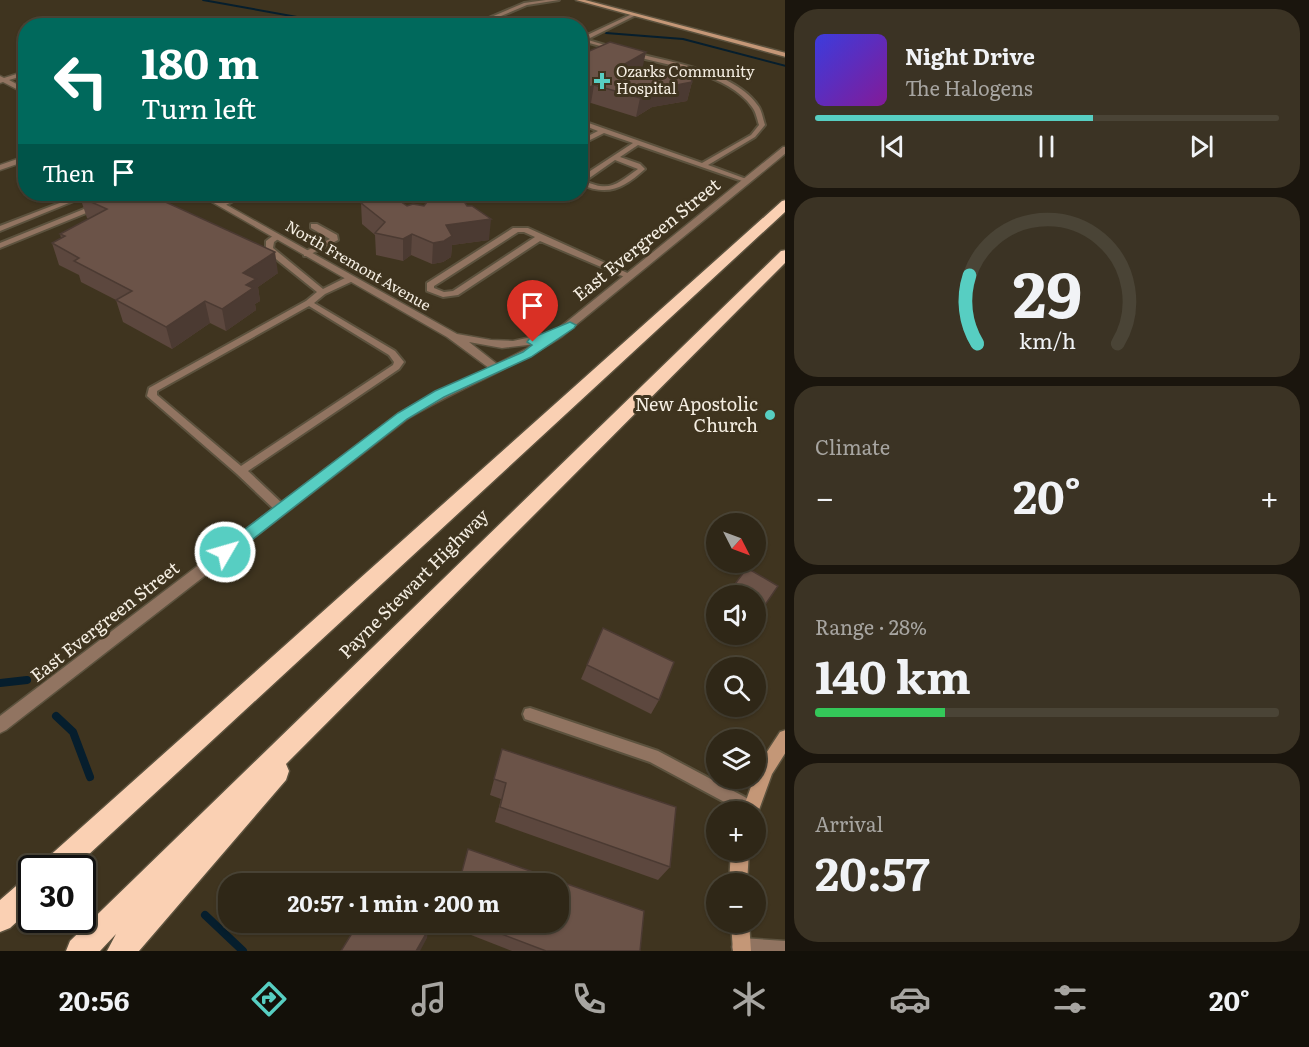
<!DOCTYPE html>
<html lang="en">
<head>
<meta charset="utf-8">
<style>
  :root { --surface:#2f2717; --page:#3b3324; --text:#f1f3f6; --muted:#a7a5a1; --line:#4a4436; --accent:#57cec2 }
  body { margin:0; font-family:Literata,serif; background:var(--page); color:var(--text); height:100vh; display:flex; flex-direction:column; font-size:22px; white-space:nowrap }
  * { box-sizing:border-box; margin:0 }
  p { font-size:20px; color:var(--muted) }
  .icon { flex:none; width:33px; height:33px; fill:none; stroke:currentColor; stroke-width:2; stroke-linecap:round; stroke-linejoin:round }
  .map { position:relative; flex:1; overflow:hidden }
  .details { display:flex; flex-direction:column; gap:9px; padding:9px; background:#1a150d; width:524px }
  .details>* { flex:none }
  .banner { position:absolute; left:18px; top:18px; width:570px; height:183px; border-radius:24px; box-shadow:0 2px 4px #0004,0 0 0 2px var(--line); background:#00695c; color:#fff; overflow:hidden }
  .needle { width:39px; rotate:132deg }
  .fabs { position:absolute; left:706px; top:513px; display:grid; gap:12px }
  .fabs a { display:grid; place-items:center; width:60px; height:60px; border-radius:50%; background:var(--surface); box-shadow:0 2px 4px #0004,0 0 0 2px var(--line); font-size:30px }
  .speed { position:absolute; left:18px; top:855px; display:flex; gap:12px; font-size:30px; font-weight:700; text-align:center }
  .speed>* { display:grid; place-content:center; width:78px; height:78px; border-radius:50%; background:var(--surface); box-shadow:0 2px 4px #0004,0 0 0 2px var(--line); line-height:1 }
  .speed .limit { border:3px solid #111; border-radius:9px; background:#fff; color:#111 }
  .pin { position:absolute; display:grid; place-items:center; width:51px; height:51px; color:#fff; margin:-62px -26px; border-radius:50% 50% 50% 0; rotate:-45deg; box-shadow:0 0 6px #0007 }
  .pin .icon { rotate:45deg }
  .me { position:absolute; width:66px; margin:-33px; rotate:52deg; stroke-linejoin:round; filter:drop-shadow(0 0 4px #0008) }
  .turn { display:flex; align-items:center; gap:21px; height:126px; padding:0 24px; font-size:27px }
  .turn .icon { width:78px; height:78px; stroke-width:2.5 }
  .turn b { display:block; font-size:42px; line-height:51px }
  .then { display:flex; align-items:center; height:57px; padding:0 24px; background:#0003; gap:12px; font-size:22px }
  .big { font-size:45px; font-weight:700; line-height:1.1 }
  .details .card { flex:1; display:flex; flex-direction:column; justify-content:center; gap:9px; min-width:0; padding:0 21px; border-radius:24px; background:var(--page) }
  .details .dial { align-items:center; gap:0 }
  .dial svg { height:156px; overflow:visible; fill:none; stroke:var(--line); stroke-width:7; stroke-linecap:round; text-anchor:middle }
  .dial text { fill:var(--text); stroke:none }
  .song { display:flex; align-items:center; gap:18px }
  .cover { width:72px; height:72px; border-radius:9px; background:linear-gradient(135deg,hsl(240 70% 55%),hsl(290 70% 35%)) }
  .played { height:6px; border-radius:3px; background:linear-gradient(90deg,var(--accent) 60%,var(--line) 60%) }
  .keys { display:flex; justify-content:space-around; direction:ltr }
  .heat { display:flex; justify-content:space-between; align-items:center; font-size:33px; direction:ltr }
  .charge { height:9px; border-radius:4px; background:linear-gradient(90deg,#34c759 28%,var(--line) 0) }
  .trip { position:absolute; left:218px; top:873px; width:351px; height:60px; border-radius:24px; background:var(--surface); box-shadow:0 2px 4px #0004,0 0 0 2px var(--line); font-weight:700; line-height:60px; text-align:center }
  .dock { display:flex; height:96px; justify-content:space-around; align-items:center; background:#131009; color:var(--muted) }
  .dock .icon { width:42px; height:42px }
  .dock .selected { color:var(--accent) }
  .dock b { font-size:27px; color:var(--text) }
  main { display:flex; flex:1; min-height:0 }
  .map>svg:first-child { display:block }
</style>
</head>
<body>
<main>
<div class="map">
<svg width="786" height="951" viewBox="0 0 786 951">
  <rect width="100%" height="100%" fill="#3f341f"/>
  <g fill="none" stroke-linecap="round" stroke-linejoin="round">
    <path stroke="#061e2d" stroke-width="2" d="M203 0 347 26
      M606 33 683 39 786 66"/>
    <path stroke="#061e2d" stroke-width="8" d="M0 683 27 680
      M56 716 73 732 90 777
      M205 915 243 951"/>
    <g stroke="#5c523e" stroke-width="4">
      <path id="service" d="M546 0H559L527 5 477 26H470L524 3Z
        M632 14 636 15 588 39V40L615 48V50L582 41 583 37Z
        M631 52C669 62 736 71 759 107 762 112 763 119 765 125L755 137 708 165 749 180V182H745L638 145 620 157 640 164 645 169C624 188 608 197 580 184L581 177 633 143 604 133 580 145V140L598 131 580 124V120L702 163 751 135 759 125C757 119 756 112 752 107 729 74 667 65 629 55ZM615 160 638 169C618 183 610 193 585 181Z
        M83 194H91L0 231V226Z
        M238 194H246L224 206 217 204Z
        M268 194H276L280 195 285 194H293L280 200Z
        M94 205 101 207 0 248V243Z
        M311 224H317L337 235 338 240 307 256H304V252L330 239 311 228Z
        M513 228H528L634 276 630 278H627L540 241 458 295 443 297 427 291V283ZM518 232H524L535 237 453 291 444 292 434 288V286L442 281Z
        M274 235 281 237 274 242 273 248 323 289 347 277H353V281L325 294 314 303 395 351 404 362 399 369 248 471 285 506 286 509 285 512H277L237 474 147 396 149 388 306 301 317 292 266 251V241ZM309 306 389 355 394 362 393 365 241 466 157 395V391Z
        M530 708 658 751 756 803 758 808 756 813V812H743L650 762 525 719 523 714 525 709Z"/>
    </g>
    <g stroke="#5c523e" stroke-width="3">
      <path id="minor" d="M184 19 197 26 184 23 168 26Z
        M26 71V75L9 80 26 89V94L3 82 0 83V76L4 78Z
        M783 147H786V153L561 337C512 369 457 389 407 419L6 730 0 733V716L399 413 437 392 489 368 447 337 198 194H207L457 334 491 340 513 341 545 334 549 336 553 333ZM469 342 502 348 536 344 497 364Z
        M26 156V161L0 170V165Z
        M741 938 786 941V951H733L732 947 734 940Z"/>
    </g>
    <g stroke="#5c523e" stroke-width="3">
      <path id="secondary" d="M576 0H585L786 53V57Z
        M786 730V752L772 774 756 818V812H742L754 778H756L759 764 780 732Z
        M731 850H749L747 884H729Z
        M731 922H749L751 951H733Z"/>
    </g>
    <g stroke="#5c523e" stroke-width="3">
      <path id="motorway" d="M786 200V211L74 868H42L46 859 782 201Z
        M786 250V262L286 764 289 771 286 780 139 951H107L116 934 100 951H66L70 941 781 251Z
        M32 876V908L10 928 0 932V900L23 880Z"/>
    </g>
    <use href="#service" fill="#917461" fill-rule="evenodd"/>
    <use href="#minor" fill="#917461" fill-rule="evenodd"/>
    <use href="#secondary" fill="#c49777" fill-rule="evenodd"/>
    <use href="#motorway" fill="#fad0b3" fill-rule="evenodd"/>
  </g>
  <path fill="#5c473e" d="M580 55 642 70 639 72 692 82 687 101 652 107 636 117 591 103Z
    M80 197 278 273 258 287 260 301 255 304 256 310 226 331 210 323 172 349 123 322 116 300 81 282 79 275 59 265 52 243 61 238 60 234 89 219 87 218Z
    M361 203 424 206 489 240 452 245 451 257 443 262 432 264 411 255 403 261 376 255 375 235 362 224Z
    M717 609V617L713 615Z
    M587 665 659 700 651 714 581 679Z
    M502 749 670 867 658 880 495 822 501 799 490 795Z
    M438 922H558L640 951H512Z"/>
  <path fill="#4b3a32" d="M646 52 642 70 612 87 616 69Z
    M692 82 687 101 652 107 636 117 640 98 656 89Z
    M594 85 591 103 580 109V92Z
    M491 219 489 240 452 245 451 257 443 262 432 264 433 243 446 225Z
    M412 234 411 255 403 261V239Z
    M275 252 278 273 258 287 260 301 255 304 256 310 226 331 222 309 243 273Z
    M205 301 210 323 172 349 166 327Z
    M428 930 427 938 420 951H416Z"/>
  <path fill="#6b5348" stroke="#4b3a32" stroke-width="1.5" d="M610 42 646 52 616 69 691 78 692 82 656 89 640 98 594 85 580 92V55Z
    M88 194H148L275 252 243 273 256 279 246 285 253 288 222 309 205 301 166 327 116 300 132 291 74 261 79 258 52 243 65 236 60 234 107 209 80 197Z
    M433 194H459L467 206H472L491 219 446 225 452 236 444 241 433 243 412 234 403 239 375 233 385 222 361 203 383 196 397 199 407 206 413 204 424 206Z
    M747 568 778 586 756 618V596H726Z
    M603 628 674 662 659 700 587 665Z
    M502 749 676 807 670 867 500 807 506 783 494 779Z
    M468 849 644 911 640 951H546L470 922H558V884H447L448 879 459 883Z
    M359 922H419L428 930 416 951H341Z"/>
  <path fill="#57cec2" stroke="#39867e" stroke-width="1.5" d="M570 322 576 325 574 328 531 357 444 397 407 419 230 557H220L217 552 220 548 398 413 435 391 523 352 532 345 527 342 529 339Z"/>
  <g fill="#57cec2" stroke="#3f341f" stroke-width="2">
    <path d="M599 72h6v6h6v6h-6v6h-6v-6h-6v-6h6z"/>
    <circle cx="770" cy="415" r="6"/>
  </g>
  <g text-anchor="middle" stroke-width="6" stroke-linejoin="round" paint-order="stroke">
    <g font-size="15" fill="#f5eee2" stroke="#3f341f" text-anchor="start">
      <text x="616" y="77">Ozarks Community<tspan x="616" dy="17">Hospital</tspan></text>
    </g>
    <g font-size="15" fill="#f5eee2" stroke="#3f341f">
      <text transform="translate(358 266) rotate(30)" y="5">North Fremont Avenue</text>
    </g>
    <g font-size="18" fill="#f5eee2" stroke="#3f341f">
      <text transform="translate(647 240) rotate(-39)" y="6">East Evergreen Street</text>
      <text transform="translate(414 584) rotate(-45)" y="6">Payne Stewart Highway</text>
      <text transform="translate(105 622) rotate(-38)" y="6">East Evergreen Street</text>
    </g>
    <g font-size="18" fill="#f5eee2" stroke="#3f341f" text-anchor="end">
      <text x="758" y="411">New Apostolic<tspan x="758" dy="21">Church</tspan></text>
    </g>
  </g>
</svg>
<div class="fabs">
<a><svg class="needle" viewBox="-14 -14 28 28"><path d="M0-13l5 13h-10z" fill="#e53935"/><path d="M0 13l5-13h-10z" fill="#a7a5a1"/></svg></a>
<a><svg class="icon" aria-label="sound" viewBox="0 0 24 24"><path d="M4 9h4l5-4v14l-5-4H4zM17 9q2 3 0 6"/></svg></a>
<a><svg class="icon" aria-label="search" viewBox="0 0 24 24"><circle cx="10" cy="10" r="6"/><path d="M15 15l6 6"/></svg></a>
<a><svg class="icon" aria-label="layers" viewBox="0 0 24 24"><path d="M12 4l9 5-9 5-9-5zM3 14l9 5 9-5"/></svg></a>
<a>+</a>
<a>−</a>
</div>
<div class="speed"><div class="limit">30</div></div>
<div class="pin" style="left:533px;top:342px;background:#d93025"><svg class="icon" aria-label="arrive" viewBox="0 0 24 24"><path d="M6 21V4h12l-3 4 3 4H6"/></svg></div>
<svg class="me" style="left:225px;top:552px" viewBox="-20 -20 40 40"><circle r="17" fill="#57cec2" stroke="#fff" stroke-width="3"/><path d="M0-11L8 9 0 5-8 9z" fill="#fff"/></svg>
<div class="trip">20:57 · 1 min · 200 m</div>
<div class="banner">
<div class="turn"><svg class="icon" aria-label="left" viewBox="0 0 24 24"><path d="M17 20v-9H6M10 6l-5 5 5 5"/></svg><div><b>180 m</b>Turn left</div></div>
<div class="then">Then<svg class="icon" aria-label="arrive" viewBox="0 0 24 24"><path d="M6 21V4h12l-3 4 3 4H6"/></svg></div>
</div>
</div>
<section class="details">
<div class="card">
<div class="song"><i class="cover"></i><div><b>Night Drive</b><p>The Halogens</p></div></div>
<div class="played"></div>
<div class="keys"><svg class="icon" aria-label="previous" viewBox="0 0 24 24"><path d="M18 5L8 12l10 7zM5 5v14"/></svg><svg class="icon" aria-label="pause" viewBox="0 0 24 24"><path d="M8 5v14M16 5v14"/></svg><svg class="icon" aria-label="next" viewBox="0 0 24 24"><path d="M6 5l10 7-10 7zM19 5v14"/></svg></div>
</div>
<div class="card dial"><svg viewBox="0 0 100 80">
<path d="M14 69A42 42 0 1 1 86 69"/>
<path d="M14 69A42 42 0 0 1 10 34" stroke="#57cec2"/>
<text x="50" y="56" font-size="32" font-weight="700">29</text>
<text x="50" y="72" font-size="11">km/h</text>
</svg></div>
<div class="card"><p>Climate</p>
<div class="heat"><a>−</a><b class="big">20°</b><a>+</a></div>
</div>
<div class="card"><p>Range · 28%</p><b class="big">140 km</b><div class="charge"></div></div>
<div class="card"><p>Arrival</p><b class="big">20:57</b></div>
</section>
</main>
<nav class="dock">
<b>20:56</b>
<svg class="icon selected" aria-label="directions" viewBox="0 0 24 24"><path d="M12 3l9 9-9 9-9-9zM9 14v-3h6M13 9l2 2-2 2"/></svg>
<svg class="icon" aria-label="music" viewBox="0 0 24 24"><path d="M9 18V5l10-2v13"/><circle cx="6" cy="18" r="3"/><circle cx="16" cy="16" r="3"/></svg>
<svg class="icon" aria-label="phone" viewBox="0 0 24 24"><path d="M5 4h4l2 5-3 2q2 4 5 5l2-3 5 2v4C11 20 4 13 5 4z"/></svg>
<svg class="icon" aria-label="climate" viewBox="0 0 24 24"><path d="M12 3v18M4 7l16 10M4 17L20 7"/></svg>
<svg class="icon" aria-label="car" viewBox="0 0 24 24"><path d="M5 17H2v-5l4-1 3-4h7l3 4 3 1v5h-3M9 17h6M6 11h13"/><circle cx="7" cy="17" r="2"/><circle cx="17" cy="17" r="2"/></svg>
<svg class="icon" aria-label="filters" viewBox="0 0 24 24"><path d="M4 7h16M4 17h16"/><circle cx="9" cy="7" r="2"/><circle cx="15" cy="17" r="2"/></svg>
<b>20°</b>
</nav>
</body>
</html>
